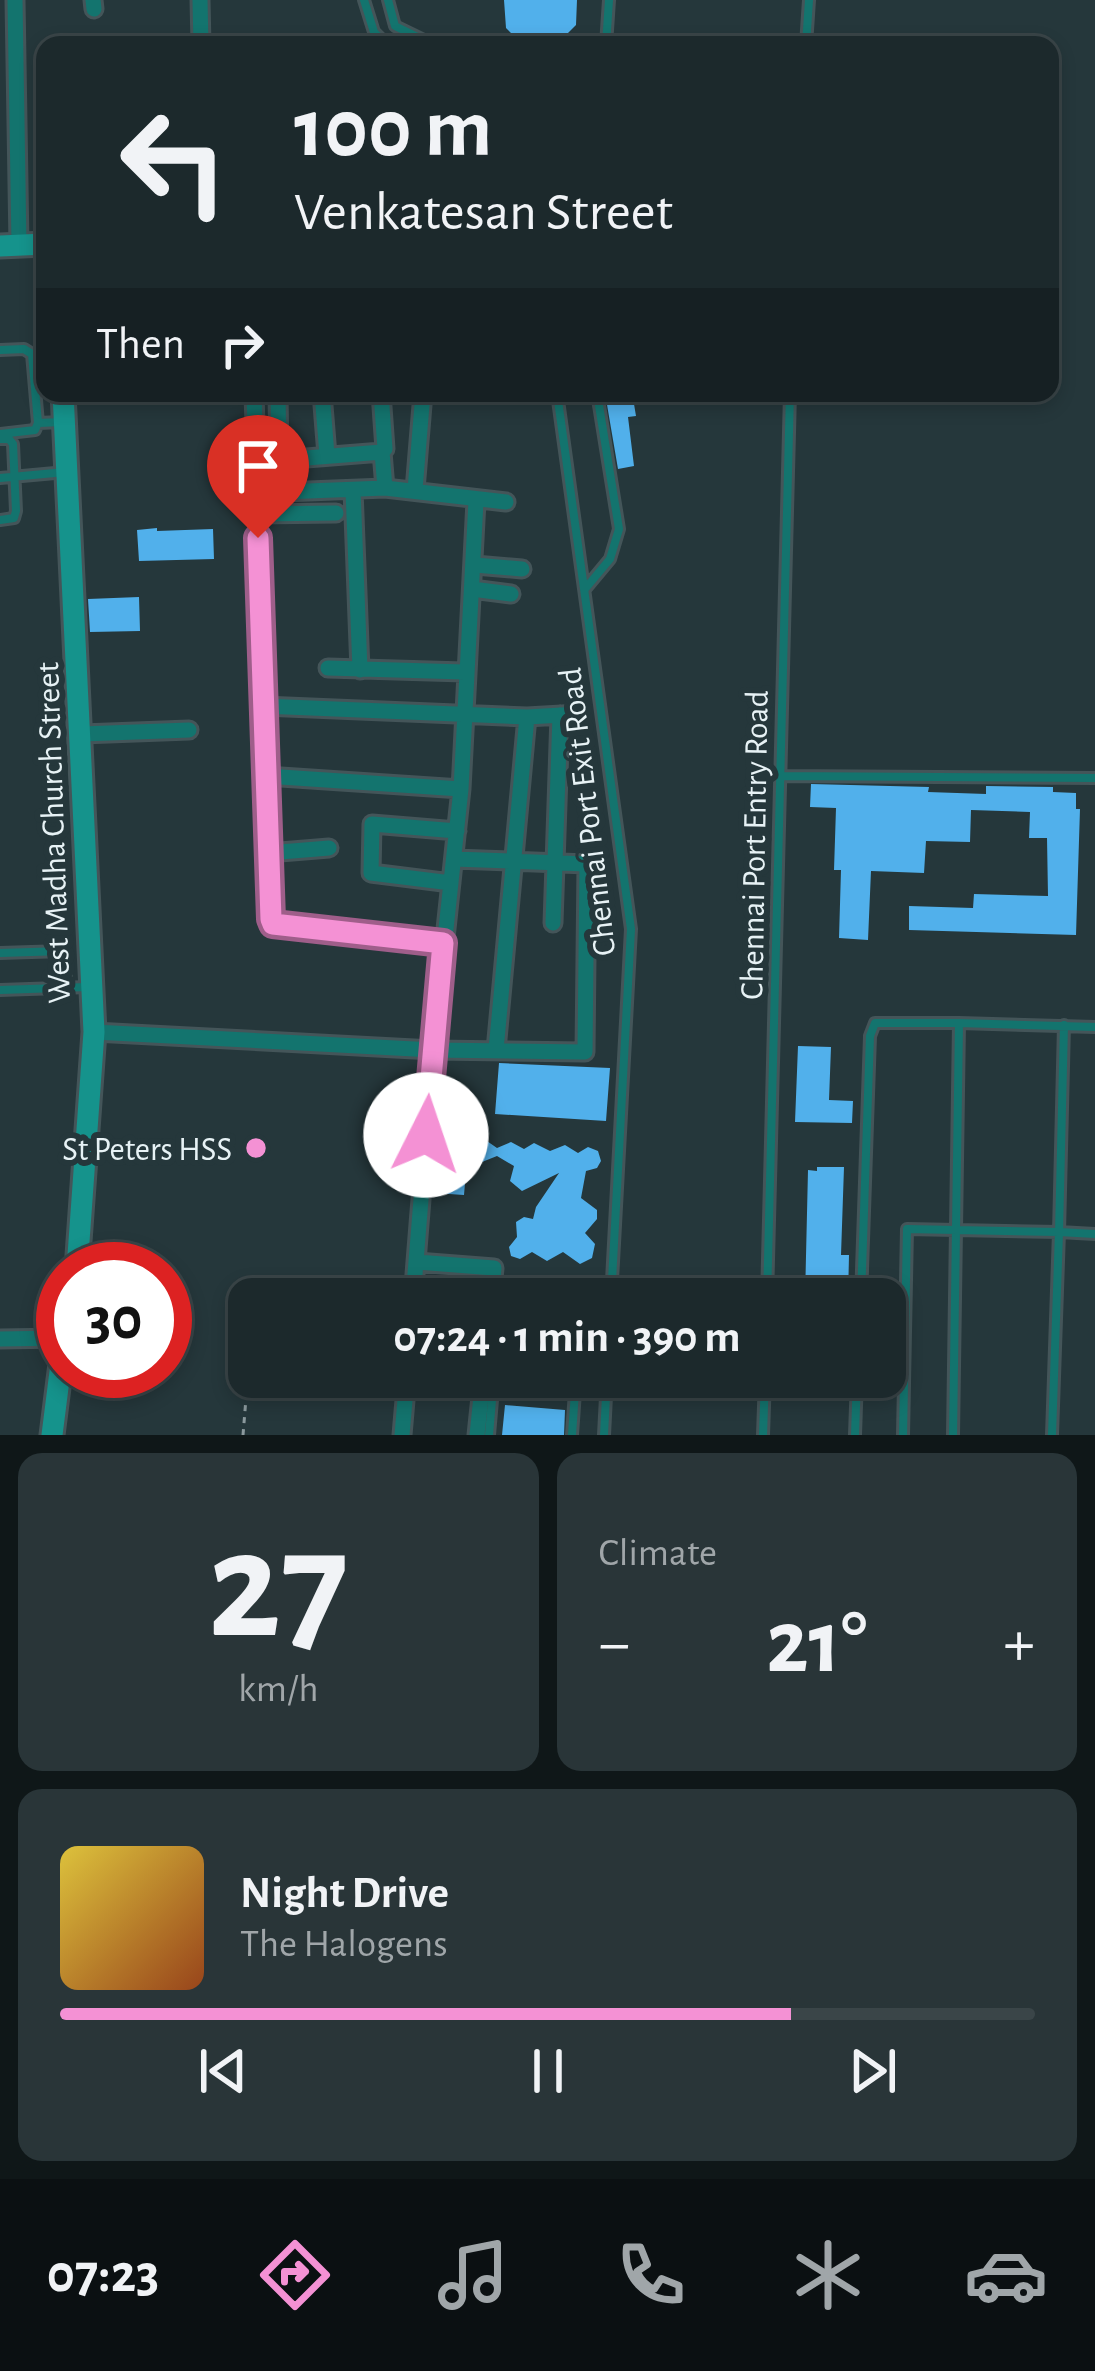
<!DOCTYPE html>
<html lang="en">
<head>
<meta charset="utf-8">
<style>
  :root { --surface:#1c292c; --page:#293538; --text:#f1f3f6; --muted:#a0a6a9; --line:#3a4548; --accent:#f491d4 }
  body { margin:0; font-family:"Alegreya Sans",sans-serif; background:var(--page); color:var(--text); height:100vh; display:flex; flex-direction:column; font-size:45px; white-space:nowrap }
  * { box-sizing:border-box; margin:0 }
  p { font-size:39px; color:var(--muted) }
  .icon { flex:none; width:66px; height:66px; fill:none; stroke:currentColor; stroke-width:2; stroke-linecap:round; stroke-linejoin:round }
  .map { position:relative; height:1435px; overflow:hidden }
  .sheet { display:flex; flex-direction:column; gap:18px; padding:18px; background:#0f1718; flex:1 }
  .sheet>* { flex:none }
  .guide { position:absolute; left:36px; top:36px; width:1023px; height:366px; border-radius:24px; box-shadow:0 6px 18px #0003,0 0 0 3px var(--line); background:#1c292c; color:var(--text); overflow:hidden }
  .speed { position:absolute; left:36px; top:1242px; display:flex; gap:24px; font-size:60px; font-weight:700; text-align:center }
  .speed>* { display:grid; place-content:center; width:156px; height:156px; border-radius:50%; background:var(--surface); box-shadow:0 6px 18px #0003,0 0 0 3px var(--line); line-height:1 }
  .speed .limit { border:18px solid #d22; background:#fff; color:#111 }
  .pin { position:absolute; display:grid; place-items:center; width:102px; height:102px; color:#fff; margin:-123px -51px; border-radius:50% 50% 50% 0; rotate:-45deg; box-shadow:0 0 12px #0007 }
  .pin .icon { rotate:45deg }
  .me { position:absolute; width:132px; margin:-66px; rotate:4deg; stroke-linejoin:round; filter:drop-shadow(0 0 9px #0008) }
  .turn { display:flex; align-items:center; gap:42px; height:252px; padding:0 60px; font-size:54px }
  .turn .icon { width:156px; height:156px; stroke-width:2.5 }
  .turn b { display:block; font-size:84px; line-height:102px }
  .then { display:flex; align-items:center; height:114px; padding:0 60px; background:#0003; gap:24px; font-size:45px }
  .big { font-size:90px; font-weight:700; line-height:1.1 }
  .sheet .card { flex:1; display:flex; flex-direction:column; justify-content:center; gap:18px; min-width:0; padding:0 42px; border-radius:24px; background:var(--page) }
  .sheet .dial { align-items:center; gap:0 }
  .dial b { font-size:156px; line-height:1 }
  .song { display:flex; align-items:center; gap:36px }
  .cover { width:144px; height:144px; border-radius:18px; background:linear-gradient(135deg,hsl(50 70% 55%),hsl(20 70% 35%)) }
  .played { height:12px; border-radius:6px; background:linear-gradient(90deg,var(--accent) 75%,var(--line) 75%) }
  .keys { display:flex; justify-content:space-around; direction:ltr }
  .heat { display:flex; justify-content:space-between; align-items:center; font-size:66px; direction:ltr }
  .sheet .tiles { flex:1; display:grid; gap:18px; grid-template-columns:1fr 1fr }
  .card:last-child { grid-column:span 2 }
  .trip { position:absolute; left:228px; top:1278px; width:678px; height:120px; border-radius:24px; background:var(--surface); box-shadow:0 6px 18px #0003,0 0 0 3px var(--line); font-weight:700; line-height:120px; text-align:center }
  .menu { display:flex; height:192px; justify-content:space-around; align-items:center; background:#0b1012; color:var(--muted) }
  .menu .icon { width:84px; height:84px }
  .menu .selected { color:var(--accent) }
  .menu b { font-size:54px; color:var(--text) }
  .map>svg:first-child { display:block }
</style>
</head>
<body>
<div class="map">
<svg width="1095" height="1435" viewBox="0 0 1095 1435">
  <rect width="100%" height="100%" fill="#25373b"/>
  <path fill="#51b0eb" d="M504 0H577L576 25 556 45H523L506 28Z
    M605 393H624L626 405 634 404 636 416 628 417 634 466 618 469Z
    M157 528V531L213 529 214 559 139 561 137 530Z
    M139 597 140 631 90 632 88 599Z
    M811 784 929 787 928 792 986 794V786L1053 787V792L1076 793V809H1080L1076 935 909 930V906L973 908 974 894 1048 896 1047 838H1029L1030 812 971 810 970 842 926 841 924 873 871 871 868 940 839 938 841 870H834L836 808 810 807Z
    M798 1046 831 1047 829 1100 853 1101 852 1123 795 1122Z
    M499 1063 610 1068 606 1121 495 1114Z
    M438 1135 468 1137V1144L484 1139 497 1148 511 1142 524 1149 534 1143 550 1151 565 1145 578 1153 588 1147 598 1151 601 1161 597 1168 586 1171 581 1198 597 1210V1219L585 1233 595 1244 592 1258 580 1264 563 1252 547 1261 532 1252 520 1259 511 1256 509 1247 517 1237 516 1222 524 1217 533 1219 536 1207 559 1173 522 1191 510 1181 514 1166 497 1156 482 1162 467 1160 464 1195 434 1193Z
    M817 1167H844L841 1255H849L848 1299H805L808 1170 817 1171Z
    M235 1292 249 1293V1355L230 1354Z
    M505 1405 565 1410 564 1435H502Z"/>
  <g fill="none" stroke-linecap="round" stroke-linejoin="round">
    <g stroke="#445559" stroke-width="14">
      <path id="service" d="M364 0 374 32 387 45
        M388 0 395 26 434 45
        M606 45 609 0
        M806 45 809 0
        M0 350 24 349 32 354 38 423
        M557 393 631 929 611 1299
        M0 434 35 430 38 423 62 422
        M0 439H9L13 444 16 511 14 518 0 520
        M0 478 66 472
        M585 589 610 559 619 529 597 393
        M779 776 1095 778
        M0 953 63 951 67 988
        M0 990 88 987
        M959 1023 1095 1027
        M1064 1025 1059 1232 1095 1234
        M501 1299 502 1289 511 1284 576 1288 582 1299
        M767 1299 790 393
        M861 1299 870 1036 875 1023H959L953 1435
        M494 1384 575 1390
        M489 1435 494 1377
        M572 1435 576 1377
        M604 1435 607 1377
        M763 1435 765 1377
        M855 1435 857 1377
        M903 1435 907 1229 1059 1232 1052 1435"/>
    </g>
    <g stroke="#445559" stroke-width="21">
      <path id="minor" d="M15 0 19 245
        M93 0 94 9
        M200 0 201 45
        M254 393 270 919 273 924 443 943
        M278 393 279 460
        M322 393 327 455
        M382 452 385 488
        M256 462 382 452 385 449 381 393
        M353 490 360 670
        M415 490 423 393
        M257 493 385 488 506 502
        M257 514 336 513
        M475 565 522 569
        M472 589 511 594
        M328 668 464 672
        M263 706 527 717 579 714
        M82 734 189 730
        M266 776 461 789
        M268 853 329 848
        M451 883 371 873 372 824 457 831
        M553 923 560 715
        M94 1032 433 1050 585 1052 587 864 454 859
        M496 1050 527 717
        M417 1262 494 1268 491 1299
        M413 1299 433 1050 461 789 476 501
        M0 1339 63 1338
        M402 1435 407 1377
        M477 1435 483 1377"/>
    </g>
    <g stroke="#445559" stroke-width="27">
      <path id="secondary" d="M0 246 45 244
        M63 393 94 1032 77 1269
        M52 1435 63 1348"/>
    </g>
    <path stroke="#8b999d" stroke-width="3" stroke-dasharray="6 6" stroke-linecap="butt" d="M243 1435 248 1374"/>
    <use href="#service" stroke="#13746e" stroke-width="8"/>
    <use href="#minor" stroke="#13746e" stroke-width="15"/>
    <use href="#secondary" stroke="#15938c" stroke-width="21"/>
  </g>
  <g fill="none" stroke-linecap="round" stroke-linejoin="round">
    <g stroke="#9f5e8a" stroke-width="30">
      <path id="route" d="M258 538 271 919 273 924 443 943 426 1135"/>
    </g>
    <use href="#route" stroke="#f491d4" stroke-width="21"/>
  </g>
  <circle fill="#f491d4" stroke="#25373b" stroke-width="4.5" cx="256" cy="1148" r="12"/>
  <g text-anchor="middle" stroke-width="12" stroke-linejoin="round" paint-order="stroke">
    <g font-size="33" fill="#e7f2f5" stroke="#25373b">
      <text transform="translate(586 812) rotate(-97)" y="12">Chennai Port Exit Road</text>
      <text transform="translate(52 833) rotate(-92)" y="12">West Madha Church Street</text>
      <text transform="translate(753 845) rotate(-89)" y="12">Chennai Port Entry Road</text>
    </g>
    <g font-size="33" fill="#e7f2f5" stroke="#25373b" text-anchor="end">
      <text x="232" y="1160">St Peters HSS</text>
    </g>
  </g>
</svg>
<div class="speed"><div class="limit">30</div></div>
<div class="pin" style="left:258px;top:538px;background:#d93025"><svg class="icon" aria-label="arrive" viewBox="0 0 24 24"><path d="M6 21V4h12l-3 4 3 4H6"/></svg></div>
<svg class="me" style="left:426px;top:1135px" viewBox="-20 -20 40 40"><circle r="19" fill="#fff"/><path d="M0-13L10 11 0 6-10 11z" fill="#f491d4"/></svg>
<div class="trip">07:24 · 1 min · 390 m</div>
<div class="guide">
<div class="turn"><svg class="icon" aria-label="left" viewBox="0 0 24 24"><path d="M17 20v-9H6M10 6l-5 5 5 5"/></svg><div><b>100 m</b>Venkatesan Street</div></div>
<div class="then">Then<svg class="icon" aria-label="right" viewBox="0 0 24 24"><path d="M7 20v-9h11M14 6l5 5-5 5"/></svg></div>
</div>
</div>
<section class="sheet">
<div class="tiles">
<div class="card dial"><b>27</b><p>km/h</p></div>
<div class="card"><p>Climate</p>
<div class="heat"><a>−</a><b class="big">21°</b><a>+</a></div>
</div>
<div class="card">
<div class="song"><i class="cover"></i><div><b>Night Drive</b><p>The Halogens</p></div></div>
<div class="played"></div>
<div class="keys"><svg class="icon" aria-label="previous" viewBox="0 0 24 24"><path d="M18 5L8 12l10 7zM5 5v14"/></svg><svg class="icon" aria-label="pause" viewBox="0 0 24 24"><path d="M8 5v14M16 5v14"/></svg><svg class="icon" aria-label="next" viewBox="0 0 24 24"><path d="M6 5l10 7-10 7zM19 5v14"/></svg></div>
</div>
</div>
</section>
<nav class="menu">
<b>07:23</b>
<svg class="icon selected" aria-label="directions" viewBox="0 0 24 24"><path d="M12 3l9 9-9 9-9-9zM9 14v-3h6M13 9l2 2-2 2"/></svg>
<svg class="icon" aria-label="music" viewBox="0 0 24 24"><path d="M9 18V5l10-2v13"/><circle cx="6" cy="18" r="3"/><circle cx="16" cy="16" r="3"/></svg>
<svg class="icon" aria-label="phone" viewBox="0 0 24 24"><path d="M5 4h4l2 5-3 2q2 4 5 5l2-3 5 2v4C11 20 4 13 5 4z"/></svg>
<svg class="icon" aria-label="climate" viewBox="0 0 24 24"><path d="M12 3v18M4 7l16 10M4 17L20 7"/></svg>
<svg class="icon" aria-label="car" viewBox="0 0 24 24"><path d="M5 17H2v-5l4-1 3-4h7l3 4 3 1v5h-3M9 17h6M6 11h13"/><circle cx="7" cy="17" r="2"/><circle cx="17" cy="17" r="2"/></svg>
</nav>
</body>
</html>
